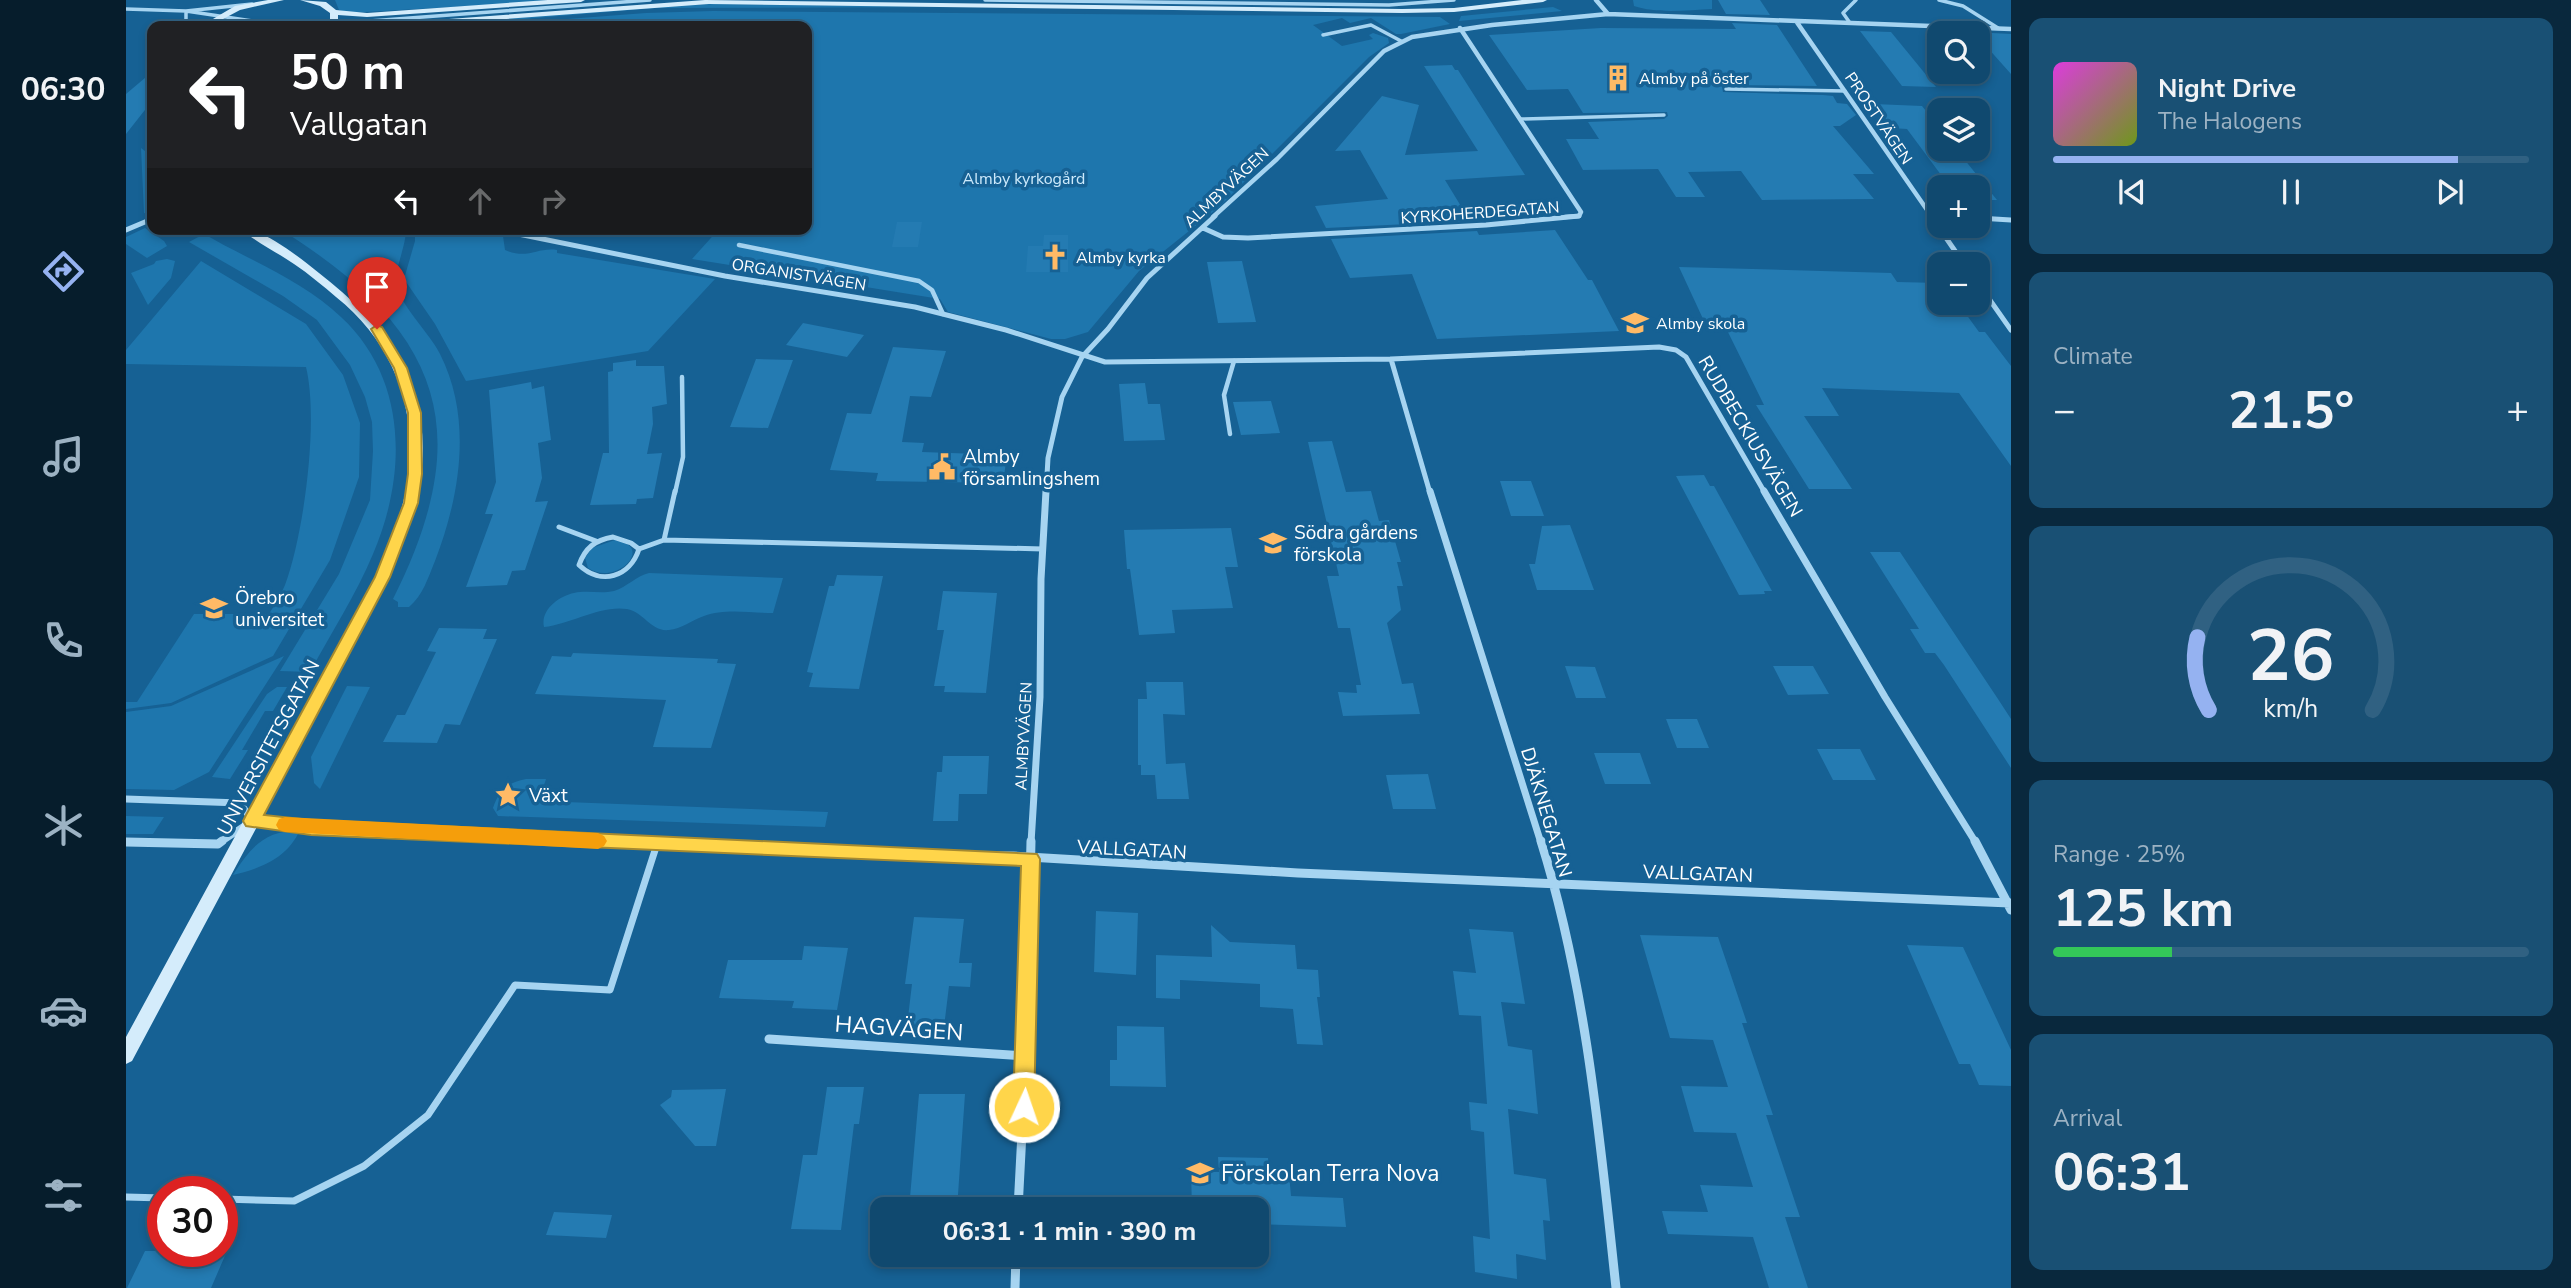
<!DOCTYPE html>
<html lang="en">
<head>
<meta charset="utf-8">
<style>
  :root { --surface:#10496f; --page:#195074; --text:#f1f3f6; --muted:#9cb2c3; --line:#306182; --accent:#95b2f1 }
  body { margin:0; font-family:"Nunito Sans",sans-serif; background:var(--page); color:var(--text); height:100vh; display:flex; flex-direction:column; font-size:26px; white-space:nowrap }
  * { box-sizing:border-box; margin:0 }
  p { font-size:23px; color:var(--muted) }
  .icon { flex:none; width:38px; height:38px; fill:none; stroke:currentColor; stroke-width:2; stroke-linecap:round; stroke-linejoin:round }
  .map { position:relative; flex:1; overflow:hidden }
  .drawer { display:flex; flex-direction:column; gap:18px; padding:18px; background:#09283d; width:560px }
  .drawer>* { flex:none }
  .top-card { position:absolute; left:21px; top:21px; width:665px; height:214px; border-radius:14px; box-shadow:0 4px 10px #0003,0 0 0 2px var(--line); background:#202124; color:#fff; overflow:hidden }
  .controls { position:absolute; left:1801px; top:21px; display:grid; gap:14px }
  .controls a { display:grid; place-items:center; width:63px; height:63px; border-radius:14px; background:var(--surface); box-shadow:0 4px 10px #0003,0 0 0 2px var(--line); font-size:35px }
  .speed { position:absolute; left:21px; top:1176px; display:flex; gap:14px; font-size:35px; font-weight:700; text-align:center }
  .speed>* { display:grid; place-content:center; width:91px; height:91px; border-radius:50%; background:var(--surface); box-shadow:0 4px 10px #0003,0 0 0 2px var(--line); line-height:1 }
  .speed .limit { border:10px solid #d22; background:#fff; color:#111 }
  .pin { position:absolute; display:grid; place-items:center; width:60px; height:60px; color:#fff; margin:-72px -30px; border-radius:50% 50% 50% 0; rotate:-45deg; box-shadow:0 0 7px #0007 }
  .pin .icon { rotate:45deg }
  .me { position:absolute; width:77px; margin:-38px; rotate:3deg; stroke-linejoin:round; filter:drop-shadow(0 0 5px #0008) }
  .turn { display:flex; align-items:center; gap:24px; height:147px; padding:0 28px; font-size:32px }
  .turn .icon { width:91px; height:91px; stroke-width:2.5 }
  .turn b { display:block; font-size:49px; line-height:60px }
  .lanes { display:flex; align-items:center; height:66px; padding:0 28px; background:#0003; justify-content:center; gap:35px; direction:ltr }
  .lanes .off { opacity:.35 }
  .big { font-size:52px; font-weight:700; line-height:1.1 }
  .drawer .widget { flex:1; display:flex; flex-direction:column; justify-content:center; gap:10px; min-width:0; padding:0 24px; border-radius:14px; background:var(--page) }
  .drawer .dial { align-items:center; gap:0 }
  .dial svg { height:182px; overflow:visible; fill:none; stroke:var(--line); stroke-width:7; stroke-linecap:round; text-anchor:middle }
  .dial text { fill:var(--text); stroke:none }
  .song { display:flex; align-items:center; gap:21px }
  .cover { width:84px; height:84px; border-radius:10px; background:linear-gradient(135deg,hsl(300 70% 55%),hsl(80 70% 35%)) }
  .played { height:7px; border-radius:4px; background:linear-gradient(90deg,var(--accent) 85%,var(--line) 85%) }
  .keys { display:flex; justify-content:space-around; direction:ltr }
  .heat { display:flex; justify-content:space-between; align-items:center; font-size:38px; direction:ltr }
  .charge { height:10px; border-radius:5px; background:linear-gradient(90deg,#34c759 25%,var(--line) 0) }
  .trip { position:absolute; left:744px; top:1197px; width:399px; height:70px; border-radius:14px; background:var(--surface); box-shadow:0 4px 10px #0003,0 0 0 2px var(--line); font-weight:700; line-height:70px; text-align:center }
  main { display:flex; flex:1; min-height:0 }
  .menu { display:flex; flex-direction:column; width:126px; justify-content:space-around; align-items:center; background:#061d2c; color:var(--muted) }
  .menu .icon { width:49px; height:49px }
  .menu .active { color:var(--accent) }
  .menu b { font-size:32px; color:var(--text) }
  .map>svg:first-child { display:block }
</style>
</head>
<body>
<main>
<nav class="menu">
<b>06:30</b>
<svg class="icon active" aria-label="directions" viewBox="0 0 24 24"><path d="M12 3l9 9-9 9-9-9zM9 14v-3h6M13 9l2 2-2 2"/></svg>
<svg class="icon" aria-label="music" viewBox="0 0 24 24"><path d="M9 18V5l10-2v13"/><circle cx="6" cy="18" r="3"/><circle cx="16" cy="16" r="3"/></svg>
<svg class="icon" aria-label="phone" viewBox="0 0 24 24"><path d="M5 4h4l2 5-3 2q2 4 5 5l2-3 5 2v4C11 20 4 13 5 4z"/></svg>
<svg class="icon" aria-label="climate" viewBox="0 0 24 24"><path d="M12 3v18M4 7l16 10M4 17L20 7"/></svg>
<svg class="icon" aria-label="car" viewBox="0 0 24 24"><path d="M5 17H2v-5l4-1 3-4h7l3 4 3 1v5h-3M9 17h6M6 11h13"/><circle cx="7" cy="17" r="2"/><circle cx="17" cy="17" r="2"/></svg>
<svg class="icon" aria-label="filters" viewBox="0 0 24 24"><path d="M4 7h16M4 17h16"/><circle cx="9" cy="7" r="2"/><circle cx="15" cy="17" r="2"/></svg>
</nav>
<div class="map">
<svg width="1885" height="1288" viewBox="0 0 1885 1288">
  <rect width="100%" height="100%" fill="#166194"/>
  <path fill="#1e76ad" d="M209 0H449L222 13 213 10Z
    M1507 0H1586V9C1562 10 1531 14 1508 6Z
    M588 4 823 7 529 8 312 26H276L524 6Z
    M1427 7 1436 11 1333 21 1335 16Z
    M587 11 1314 17 1324 24 1275 34H1270L1245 18 1224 23 1216 18 1187 25 1216 46 1247 39 1243 35 1247 33 1262 38 1263 43 1243 57 1093 207 1013 271 962 332 939 339H925L822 312 814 299 566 259 593 229H681V26H350L520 13Z
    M15 148 23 154 21 186 26 197V209L21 214 18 213Z
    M19 228 38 241 41 246 21 258 0 244V237Z
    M154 229H280C280 246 269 269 270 281 272 304 304 333 314 354 347 419 334 496 309 561 302 578 297 595 283 607H272V602L267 599C353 428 314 329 154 229Z
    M289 229H345L377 236 379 250C402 260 411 247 431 250V253L589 279 522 351 340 381 309 324 278 279 289 241Z
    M78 234C123 260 177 281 215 317 282 379 281 475 247 554 230 595 205 633 184 672L154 671 213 574 244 500 247 451 246 422 239 397 224 365 191 320 157 296 63 242Z
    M41 259 49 261 45 278 22 305 5 273 28 264 30 261Z
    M75 261 180 324 217 375 234 423 233 477 204 560 147 656 45 703 0 709V702H11L68 614H143C149 604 155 595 159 585 178 534 193 420 180 367L0 364V350Z
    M489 540C530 546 490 587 462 568L459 558 466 548Z
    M523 573 657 578 647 613C625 613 599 608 578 616 566 620 555 629 543 630 525 632 518 612 501 609 474 605 445 624 418 627 414 610 433 596 448 593 461 590 475 594 488 591 501 587 510 576 523 573Z
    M158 656 83 772 48 790 0 789V712L45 706Z
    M221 686 244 687 194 789 188 783 185 757Z
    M151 687H161L147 711H139L116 750H122L104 779 86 777 141 694Z
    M400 779H420L413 801 702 812 699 827 372 816 367 808C373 790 381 783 400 779Z
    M0 816 38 817 27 834H0Z
    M174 830C161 858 136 868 107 875 125 847 138 831 174 830Z"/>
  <path fill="#247bb2" d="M1592 0H1634L1644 15 1600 14Z
    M1606 23 1651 25 1691 86 1600 85 1596 87 1597 92 1697 95 1707 96 1711 103 1721 104 1730 115 1714 126H1707L1748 174H1727L1748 199 1636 200 1615 171 1562 172 1579 197H1550L1532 169 1457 170 1440 139H1473L1462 122 1538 119 1542 116 1541 112 1457 113 1442 89 1401 90 1363 35 1475 28 1610 29Z
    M1734 31 1765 32 1810 87 1776 86Z
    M1847 32 1885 34V74L1852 37V33Z
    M1326 65 1329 70H1332L1399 175 1319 180 1344 221 1200 228 1189 206 1262 199 1234 150 1209 151 1256 96 1293 105 1279 155 1352 151 1298 66Z
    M26 72V101L0 134V94Z
    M1748 104 1796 106 1813 127V149H1830L1871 200H1852V187H1824L1781 129 1766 128Z
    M771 222H796L792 247H766Z
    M1429 230 1462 280H1466L1493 331 1311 339 1286 274 1224 278 1205 239 1351 231 1353 235Z
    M918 235H942V272H900L902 246H917Z
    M1116 261 1130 322 1092 323 1081 262Z
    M1553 267 1765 273 1771 282 1813 283V303H1832L1853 332H1859L1885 366V466L1833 393 1696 388 1713 416H1678L1726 489H1683L1630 405H1638L1597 322 1578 321Z
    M677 323 738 335 721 357 660 345Z
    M767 347 820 351 805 397 784 396 776 442 798 443 796 452 881 455 877 483 750 481 752 473 704 470 721 413 745 414Z
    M630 359 667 360 642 428 604 427Z
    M510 360V366H538L541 404 526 407 527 424 521 454 536 453 527 498 511 499 510 504 464 505 477 453H483L482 372 487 371V363Z
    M405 382 406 389 418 386 425 440 412 443 416 478 409 502 422 501 399 570 386 571 381 585 340 587 367 514H359L370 482 363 390Z
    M1019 383 1022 404H1034L1039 440 998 441 993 384Z
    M1145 401 1154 433 1115 435 1107 402Z
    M1206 441 1220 492 1245 491 1253 521 1263 520 1275 562H1271L1277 586H1271L1275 610 1261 623 1276 684 1287 683 1294 714 1217 716 1212 692 1231 693 1230 685H1235L1224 628H1212L1201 576H1213L1182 442Z
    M1578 475 1584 486H1588L1646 591H1638L1639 594 1613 595 1550 476Z
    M1374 481H1405L1418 516H1385Z
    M1444 525 1468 590H1411L1403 564H1409L1416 526Z
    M1105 528 1112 567H1099L1107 608 1046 610 1049 633 1013 635 1004 569H1001L998 530Z
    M1744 552H1774L1872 699 1885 719V768L1818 665 1809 653H1799L1784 629H1793Z
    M711 575 757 576 733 689 683 687 687 673 681 672 693 625 703 586H708Z
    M817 591 871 593 860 693 818 692 819 686H808L818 630H811Z
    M313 628 361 629 357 639H371L334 725 319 724 311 743 257 742 271 715H279L310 652 301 651Z
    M447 653 592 659 591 663 610 664 585 748 527 747 540 700 409 694 426 656 445 657Z
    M1439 666 1469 667 1480 698H1450Z
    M1647 666H1687L1703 694 1662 695Z
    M1020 682H1057L1059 715 1037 714 1040 764 1059 763 1063 799H1031L1029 775H1015V765H1012V699H1021Z
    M1540 719H1571L1583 748H1551Z
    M1691 749H1734L1750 780H1707Z
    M1468 753H1514L1525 784H1479Z
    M817 756H863L861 794H833L832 821H807L811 772H816Z
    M1302 774 1310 809H1267L1260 775Z
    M970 911 1012 913 1010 975 968 972Z
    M788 917 838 919 833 963H846L844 987 823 986 818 1027 781 1026 786 984H779Z
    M1085 925 1104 942 1169 945 1171 969 1192 970 1194 997H1191L1197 1045 1171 1044 1167 1009 1134 1007V984L1054 980V999L1030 998V955L1086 957Z
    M1343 929 1387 932 1399 1004 1375 1002 1382 1046 1406 1050 1412 1114 1382 1109 1388 1174 1420 1179 1424 1221 1417 1220 1420 1260 1390 1254 1391 1279 1349 1272 1347 1236 1364 1239 1358 1132 1345 1130 1343 1102 1361 1104 1355 1016 1333 1015 1327 971 1350 973Z
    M1514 935 1592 937 1621 1023H1616L1647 1115H1640L1674 1217H1659L1682 1288H1643L1627 1237 1542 1234 1536 1211 1582 1212 1574 1185 1627 1187 1610 1133 1568 1132 1555 1086 1602 1087 1587 1040 1544 1038Z
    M1781 945 1837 947 1885 1050V1086L1853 1085 1844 1064H1833Z
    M678 946 722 948 711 1010 666 1008 668 1001 593 998 602 960H676Z
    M991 1026 1038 1027 1040 1087 984 1086V1060H991Z
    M701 1087H738L733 1124H728L715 1230 665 1229 677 1155H691Z
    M600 1089 590 1146H569L534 1105 545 1097 546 1090Z
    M793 1094H839L831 1209H783Z
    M1092 1157 1142 1158 1143 1174H1163L1165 1196 1217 1198 1220 1227 1130 1224V1209H1066L1065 1171 1093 1172Z
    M428 1212 486 1215 480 1238 420 1235Z
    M19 1251H101L85 1288H1Z"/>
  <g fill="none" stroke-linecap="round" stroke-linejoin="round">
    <path stroke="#a6d4f1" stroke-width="3.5" d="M859 0 1263 5 1328 0
      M1813 0 1837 6 1872 28
      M0 9 60 11 126 4
      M60 11 134 22 190 25 524 0
      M60 11V20L73 26
      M1724 23 1717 13 1730 0
      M1197 35 1245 25 1275 41
      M1600 89 1719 91
      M1395 119 1538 115"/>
    <path stroke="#a6d4f1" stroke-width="4.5" d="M613 245 793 281 806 290 817 314
      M1104 434 1098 395 1108 361
      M549 493 557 457 556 377"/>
    <path stroke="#a6d4f1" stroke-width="5" d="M433 527 470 541
      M487 537 505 543 513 549C504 577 475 586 453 565 459 548 469 540 487 537Z
      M538 540 549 491
      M513 549 538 540 917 549"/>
    <path stroke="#a6d4f1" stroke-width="7" d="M0 1197 37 1198
      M96 1199 168 1201 238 1166 302 1115 389 985 484 990 531 844"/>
    <path stroke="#a6d4f1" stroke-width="4.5" d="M1470 0 1482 14
      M1670 21 1806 217
      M1334 28 1455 212 1453 216 1439 217
      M1087 217 1151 159 1258 51 1286 37 1366 25 1482 14 1885 29"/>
    <path stroke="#a6d4f1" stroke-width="5" d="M1805 216 1838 264
      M1852 218 1885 220
      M1077 228 1097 237 1122 238 1360 225 1453 216
      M0 230 26 219
      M382 232 599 276 789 307 880 330 979 362 1265 359 1533 347 1550 350 1560 357 1639 493
      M1852 283 1885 330
      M1265 359 1304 493
      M920 493 922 458 936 397 956 357 982 329 1021 278 1089 216"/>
    <path stroke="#a6d4f1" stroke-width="7" d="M1304 491 1415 843
      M1638 491 1759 697 1850 843
      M0 799 114 803 126 820
      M127 821 185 828 507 843
      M0 842 49 843
      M93 843 120 825
      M905 843 914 697 915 579 920 491"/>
    <path stroke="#a6d4f1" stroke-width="9" d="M468 841 791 856H887L1172 873 1884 903
      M1415 841C1460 985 1474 1139 1490 1288
      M1849 841 1885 910
      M0 842 92 844 96 841
      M643 1039 900 1056
      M892 1209 900 1056 905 841
      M889 1288 890 1255"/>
    <path fill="#d4ecfb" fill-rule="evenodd" d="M142 0H158L114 10 84 26H75L109 6Z
      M174 0 200 2 210 10 241 13 422 0H459L455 2 241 17 212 15V19L206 26H198L204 19V13L194 6Z
      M579 0 1276 9 1328 8 1396 0H1421L1417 2 1328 12 1276 13 583 4 284 26H251L255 24Z
      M115 229C139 229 174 258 193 273 277 338 318 409 286 517 279 537 271 557 264 577L6 1061 0 1064V1037L250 577C258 557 266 537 273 517 299 435 279 352 210 297 197 286 183 274 168 264 151 252 131 243 115 229Z"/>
  </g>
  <path fill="#ffd54a" stroke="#a68a30" stroke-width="2" d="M251 325 256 327 281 368 295 413 296 474 292 503 264 577 138 815 185 820 911 854 914 859 908 1107 905 1114 898 1117 890 1114 887 1107 895 866 185 835 120 826 117 821 120 815 249 577 278 503 282 474V413L268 368 245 329Z"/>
  <path fill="#f59e0b" d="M159 817 472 833 478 836 481 841 478 846 472 849 159 832 153 830 150 825 153 819Z"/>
  <defs>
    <g id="building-bare" transform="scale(2.1)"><path d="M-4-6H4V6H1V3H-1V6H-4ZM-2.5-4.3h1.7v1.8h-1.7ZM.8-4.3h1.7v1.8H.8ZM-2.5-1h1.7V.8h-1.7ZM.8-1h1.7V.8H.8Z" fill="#ffba66" stroke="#166194" stroke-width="2.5" paint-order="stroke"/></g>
    <g id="church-bare" transform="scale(2.1)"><path d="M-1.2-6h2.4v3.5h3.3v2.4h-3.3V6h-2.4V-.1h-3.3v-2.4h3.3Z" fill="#ffba66" stroke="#166194" stroke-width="2.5" paint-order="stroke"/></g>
    <g id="school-bare" transform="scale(2.1)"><path d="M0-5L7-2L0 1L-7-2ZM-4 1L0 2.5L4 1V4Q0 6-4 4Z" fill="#ffba66" stroke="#166194" stroke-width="2.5" paint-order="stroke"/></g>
    <g id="civic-bare" transform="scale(2.1)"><path d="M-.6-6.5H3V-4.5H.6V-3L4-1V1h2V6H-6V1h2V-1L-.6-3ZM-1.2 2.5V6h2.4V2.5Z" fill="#ffba66" stroke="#166194" stroke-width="2.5" paint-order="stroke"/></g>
    <g id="university-bare" transform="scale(2.1)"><path d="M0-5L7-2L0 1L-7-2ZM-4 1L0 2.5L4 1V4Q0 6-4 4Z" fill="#ffba66" stroke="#166194" stroke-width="2.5" paint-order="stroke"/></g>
    <g id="sight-bare" transform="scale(2.1)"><path d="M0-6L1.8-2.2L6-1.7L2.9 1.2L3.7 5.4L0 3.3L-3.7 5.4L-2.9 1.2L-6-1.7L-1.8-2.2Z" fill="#ffba66" stroke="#166194" stroke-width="2.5" paint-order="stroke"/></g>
  </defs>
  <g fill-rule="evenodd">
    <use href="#building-bare" x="1492" y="78"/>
    <use href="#church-bare" x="929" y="257"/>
    <use href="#school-bare" x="1509" y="323"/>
    <use href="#civic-bare" x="816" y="467"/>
    <use href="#school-bare" x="1147" y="543"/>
    <use href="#university-bare" x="88" y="608"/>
    <use href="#sight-bare" x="382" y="795"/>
    <use href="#school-bare" x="1074" y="1173"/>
  </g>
  <g text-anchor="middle" stroke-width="7" stroke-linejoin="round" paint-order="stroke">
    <g font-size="16" fill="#fff" stroke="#166194" text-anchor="start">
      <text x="1513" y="84">Almby på öster</text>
      <text x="950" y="263">Almby kyrka</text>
      <text x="1530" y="329">Almby skola</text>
    </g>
    <g font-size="16" fill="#fff" stroke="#166194">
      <text transform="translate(1753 118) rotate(56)" y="6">PROSTVÄGEN</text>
      <text transform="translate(1100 187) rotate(-43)" y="6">ALMBYVÄGEN</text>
      <text transform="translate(1354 212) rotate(-4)" y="6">KYRKOHERDEGATAN</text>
      <text transform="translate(673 274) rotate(9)" y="6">ORGANISTVÄGEN</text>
      <text transform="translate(897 736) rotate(-87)" y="6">ALMBYVÄGEN</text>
    </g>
    <g font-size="16" fill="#cdeafc" stroke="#166194">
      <text x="898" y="184">Almby kyrkogård</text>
    </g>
    <g font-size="19" fill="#fff" stroke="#166194">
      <text transform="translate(1625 436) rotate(59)" y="7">RUDBECKIUSVÄGEN</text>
      <text transform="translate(142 747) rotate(-62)" y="7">UNIVERSITETSGATAN</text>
      <text transform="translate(1421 812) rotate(73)" y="7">DJÄKNEGATAN</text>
      <text transform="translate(1006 849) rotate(3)" y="7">VALLGATAN</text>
      <text transform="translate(1572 873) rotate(2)" y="7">VALLGATAN</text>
    </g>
    <g font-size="19" fill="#fff" stroke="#166194" text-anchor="start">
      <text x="837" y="463">Almby<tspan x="837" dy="22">församlingshem</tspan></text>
      <text x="1168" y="539">Södra gårdens<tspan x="1168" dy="22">förskola</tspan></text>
      <text x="109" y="604">Örebro<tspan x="109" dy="22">universitet</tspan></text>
      <text x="403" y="802">Växt</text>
    </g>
    <g font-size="23" fill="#fff" stroke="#166194">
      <text transform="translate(773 1028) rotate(4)" y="8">HAGVÄGEN</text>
    </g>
    <g font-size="23" fill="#fff" stroke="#166194" text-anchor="start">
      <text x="1095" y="1181">Förskolan Terra Nova</text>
    </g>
  </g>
</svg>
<div class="controls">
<a><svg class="icon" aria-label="search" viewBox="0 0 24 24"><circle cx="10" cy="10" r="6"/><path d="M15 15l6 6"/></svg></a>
<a><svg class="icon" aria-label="layers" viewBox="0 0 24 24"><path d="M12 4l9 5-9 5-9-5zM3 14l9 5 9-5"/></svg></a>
<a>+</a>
<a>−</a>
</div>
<div class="speed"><div class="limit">30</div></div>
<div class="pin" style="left:251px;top:329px;background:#d93025"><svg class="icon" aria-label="arrive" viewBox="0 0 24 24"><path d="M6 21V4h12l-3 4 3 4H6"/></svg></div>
<svg class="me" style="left:898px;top:1107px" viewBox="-20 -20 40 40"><circle r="17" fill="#ffd54a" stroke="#fff" stroke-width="3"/><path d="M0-11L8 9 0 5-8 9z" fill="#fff"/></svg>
<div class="trip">06:31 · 1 min · 390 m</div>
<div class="top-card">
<div class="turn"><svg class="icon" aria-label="left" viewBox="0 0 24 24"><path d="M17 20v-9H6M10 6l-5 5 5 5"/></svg><div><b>50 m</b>Vallgatan</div></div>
<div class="lanes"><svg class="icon" aria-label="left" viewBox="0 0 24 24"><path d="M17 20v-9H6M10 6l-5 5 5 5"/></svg><svg class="icon off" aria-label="ahead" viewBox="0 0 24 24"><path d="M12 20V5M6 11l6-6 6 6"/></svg><svg class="icon off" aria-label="right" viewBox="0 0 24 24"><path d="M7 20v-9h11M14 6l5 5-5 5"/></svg></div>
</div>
</div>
<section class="drawer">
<div class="widget">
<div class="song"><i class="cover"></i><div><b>Night Drive</b><p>The Halogens</p></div></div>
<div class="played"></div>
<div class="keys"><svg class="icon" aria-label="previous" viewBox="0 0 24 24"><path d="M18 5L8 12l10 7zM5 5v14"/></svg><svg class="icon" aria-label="pause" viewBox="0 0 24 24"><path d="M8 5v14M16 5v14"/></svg><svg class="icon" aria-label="next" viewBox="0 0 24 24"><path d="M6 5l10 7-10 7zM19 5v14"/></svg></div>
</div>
<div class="widget"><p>Climate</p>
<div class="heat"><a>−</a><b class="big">21.5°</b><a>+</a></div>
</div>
<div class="widget dial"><svg viewBox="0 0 100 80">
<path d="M14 69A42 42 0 1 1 86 69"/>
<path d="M14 69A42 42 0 0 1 9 37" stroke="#95b2f1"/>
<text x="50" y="56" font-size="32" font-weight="700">26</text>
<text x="50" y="72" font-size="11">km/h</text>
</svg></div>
<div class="widget"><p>Range · 25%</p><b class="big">125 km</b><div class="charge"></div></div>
<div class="widget"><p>Arrival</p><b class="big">06:31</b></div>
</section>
</main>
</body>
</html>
